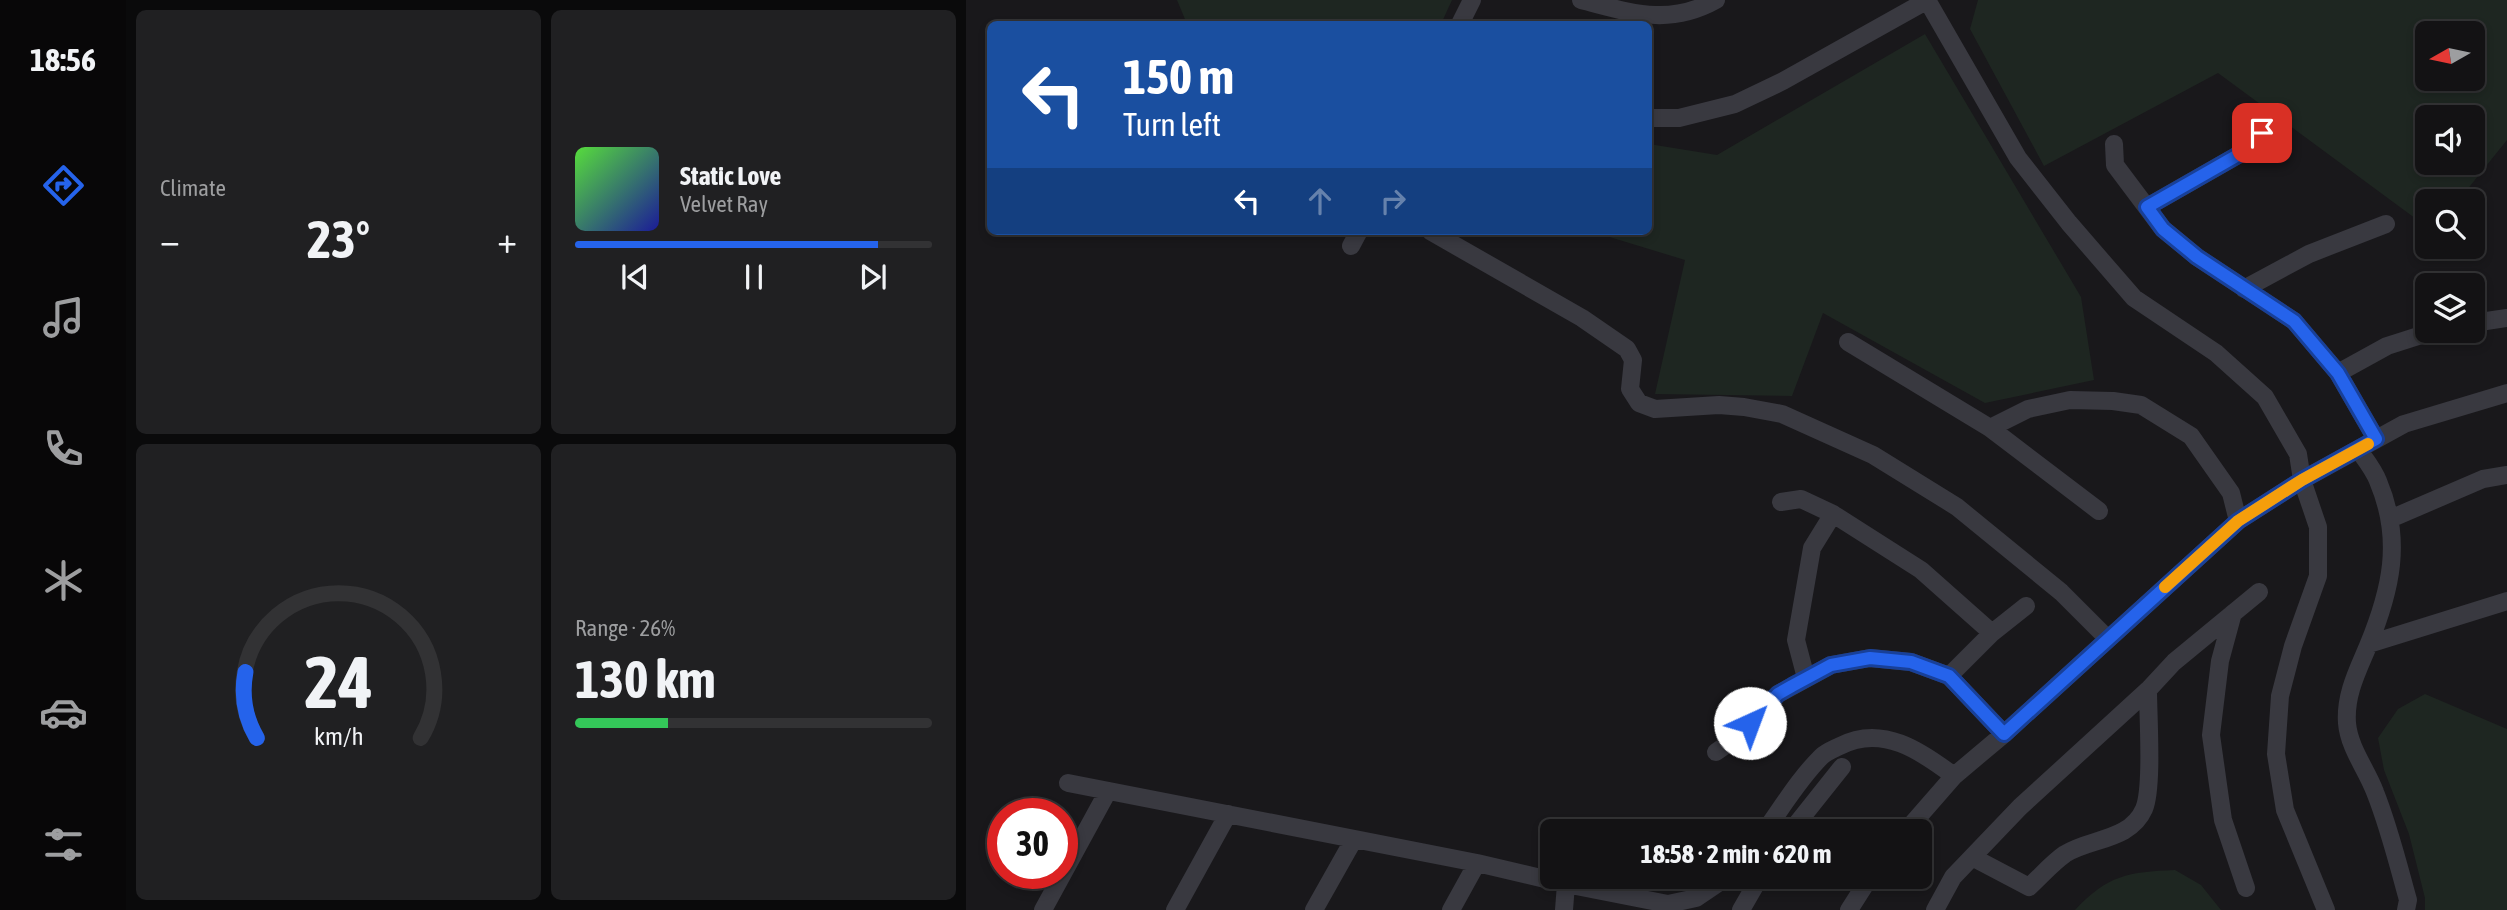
<!DOCTYPE html>
<html lang="en">
<head>
<meta charset="utf-8">
<style>
  :root { --surface:#131214; --page:#202022; --text:#f1f3f6; --muted:#9d9ea0; --line:#323234; --accent:#2563eb }
  body { margin:0; font-family:"Asap Condensed",sans-serif; background:var(--page); color:var(--text); height:100vh; display:flex; flex-direction:column; font-size:26px; white-space:nowrap }
  * { box-sizing:border-box; margin:0 }
  p { font-size:23px; color:var(--muted) }
  .icon { flex:none; width:38px; height:38px; fill:none; stroke:currentColor; stroke-width:2; stroke-linecap:round; stroke-linejoin:round }
  .map { position:relative; flex:1; overflow:hidden }
  .sheet { display:flex; flex-direction:column; gap:10px; padding:10px; background:#0a0a0b; width:840px }
  .sheet>* { flex:none }
  .top-card { position:absolute; left:21px; top:21px; width:665px; height:214px; border-radius:10px; box-shadow:0 4px 10px #0003,0 0 0 2px var(--line); background:#1a4fa0; color:#fff; overflow:hidden }
  .needle { width:46px; rotate:261deg }
  .tools { position:absolute; left:1449px; top:21px; display:grid; gap:14px }
  .tools a { display:grid; place-items:center; width:70px; height:70px; border-radius:10px; background:var(--surface); box-shadow:0 4px 10px #0003,0 0 0 2px var(--line); font-size:35px }
  .speed { position:absolute; left:21px; top:798px; display:flex; gap:14px; font-size:35px; font-weight:700; text-align:center }
  .speed>* { display:grid; place-content:center; width:91px; height:91px; border-radius:50%; background:var(--surface); box-shadow:0 4px 10px #0003,0 0 0 2px var(--line); line-height:1 }
  .speed .limit { border:10px solid #d22; background:#fff; color:#111 }
  .pin { position:absolute; display:grid; place-items:center; width:60px; height:60px; color:#fff; margin:-30px; border-radius:14px; box-shadow:0 4px 10px #0006 }
  .me { position:absolute; width:77px; margin:-38px; rotate:43deg; stroke-linejoin:round; filter:drop-shadow(0 0 5px #0008) }
  .turn { display:flex; align-items:center; gap:24px; height:147px; padding:0 21px; font-size:32px }
  .turn .icon { width:91px; height:91px; stroke-width:2.5 }
  .turn b { display:block; font-size:49px; line-height:60px }
  .lanes { display:flex; align-items:center; height:66px; padding:0 21px; background:#0003; justify-content:center; gap:35px; direction:ltr }
  .lanes .off { opacity:.35 }
  .big { font-size:52px; font-weight:700; line-height:1.1 }
  .sheet .widget { flex:1; display:flex; flex-direction:column; justify-content:center; gap:10px; min-width:0; padding:0 24px; border-radius:10px; background:var(--page) }
  .sheet .dial { align-items:center; gap:0 }
  .dial svg { height:182px; overflow:visible; fill:none; stroke:var(--line); stroke-width:7; stroke-linecap:round; text-anchor:middle }
  .dial text { fill:var(--text); stroke:none }
  .song { display:flex; align-items:center; gap:21px }
  .cover { width:84px; height:84px; border-radius:10px; background:linear-gradient(135deg,hsl(110 70% 55%),hsl(240 70% 35%)) }
  .played { height:7px; border-radius:4px; background:linear-gradient(90deg,var(--accent) 85%,var(--line) 85%) }
  .keys { display:flex; justify-content:space-around; direction:ltr }
  .heat { display:flex; justify-content:space-between; align-items:center; font-size:38px; direction:ltr }
  .charge { height:10px; border-radius:5px; background:linear-gradient(90deg,#34c759 26%,var(--line) 0) }
  .sheet .tiles { flex:1; display:grid; gap:10px; grid-template-columns:repeat(2,1fr) }
  .trip { position:absolute; left:574px; top:819px; width:392px; height:70px; border-radius:10px; background:var(--surface); box-shadow:0 4px 10px #0003,0 0 0 2px var(--line); font-weight:700; line-height:70px; text-align:center }
  main { display:flex; flex:1; min-height:0 }
  .menu { display:flex; flex-direction:column; width:126px; justify-content:space-around; align-items:center; background:#080708; color:var(--muted) }
  .menu .icon { width:49px; height:49px }
  .menu .on { color:var(--accent) }
  .menu b { font-size:32px; color:var(--text) }
  .map>svg:first-child { display:block }
</style>
</head>
<body>
<main>
<nav class="menu">
<b>18:56</b>
<svg class="icon on" aria-label="directions" viewBox="0 0 24 24"><path d="M12 3l9 9-9 9-9-9zM9 14v-3h6M13 9l2 2-2 2"/></svg>
<svg class="icon" aria-label="music" viewBox="0 0 24 24"><path d="M9 18V5l10-2v13"/><circle cx="6" cy="18" r="3"/><circle cx="16" cy="16" r="3"/></svg>
<svg class="icon" aria-label="phone" viewBox="0 0 24 24"><path d="M5 4h4l2 5-3 2q2 4 5 5l2-3 5 2v4C11 20 4 13 5 4z"/></svg>
<svg class="icon" aria-label="climate" viewBox="0 0 24 24"><path d="M12 3v18M4 7l16 10M4 17L20 7"/></svg>
<svg class="icon" aria-label="car" viewBox="0 0 24 24"><path d="M5 17H2v-5l4-1 3-4h7l3 4 3 1v5h-3M9 17h6M6 11h13"/><circle cx="7" cy="17" r="2"/><circle cx="17" cy="17" r="2"/></svg>
<svg class="icon" aria-label="filters" viewBox="0 0 24 24"><path d="M4 7h16M4 17h16"/><circle cx="9" cy="7" r="2"/><circle cx="15" cy="17" r="2"/></svg>
</nav>
<section class="sheet">
<div class="tiles">
<div class="widget"><p>Climate</p>
<div class="heat"><a>−</a><b class="big">23°</b><a>+</a></div>
</div>
<div class="widget">
<div class="song"><i class="cover"></i><div><b>Static Love</b><p>Velvet Ray</p></div></div>
<div class="played"></div>
<div class="keys"><svg class="icon" aria-label="previous" viewBox="0 0 24 24"><path d="M18 5L8 12l10 7zM5 5v14"/></svg><svg class="icon" aria-label="pause" viewBox="0 0 24 24"><path d="M8 5v14M16 5v14"/></svg><svg class="icon" aria-label="next" viewBox="0 0 24 24"><path d="M6 5l10 7-10 7zM19 5v14"/></svg></div>
</div>
<div class="widget dial"><svg viewBox="0 0 100 80">
<path d="M14 69A42 42 0 1 1 86 69"/>
<path d="M14 69A42 42 0 0 1 9 40" stroke="#2563eb"/>
<text x="50" y="56" font-size="32" font-weight="700">24</text>
<text x="50" y="72" font-size="11">km/h</text>
</svg></div>
<div class="widget"><p>Range · 26%</p><b class="big">130 km</b><div class="charge"></div></div>
</div>
</section>
<div class="map">
<svg width="1541" height="910" viewBox="0 0 1541 910">
  <rect width="100%" height="100%" fill="#19181b"/>
  <path fill="#1e2621" fill-rule="evenodd" d="M211 0H486L475 24H221Z
    M1012 0H1541V140L1492 201H1461V227L1252 73 1078 166 1004 29ZM1507 33V79H1461V33ZM1507 117V163H1461V117Z
    M959 34 1115 297 1128 380 1019 403 857 313 826 396 689 394 719 260 624 231H682L683 144 751 155Z
    M1459 694 1541 729V910H1459V898L1443 834 1418 770 1412 738 1432 709Z
    M1209 870 1235 885 1255 910H1109C1142 875 1162 872 1209 870Z"/>
  <g fill="none" stroke-linecap="round" stroke-linejoin="round">
    <path stroke="#393940" stroke-width="18" d="M615 0C663 12 702 27 750 0
      M961 0 1052 158 1103 223 1168 298 1250 353 1299 397 1332 454 1336 480 1352 527V576L1327 646 1314 696 1310 754 1319 810 1360 910
      M494 24 506 0
      M682 118H713L769 104 817 81 962 0
      M1148 144 1149 165 1197 229 1231 257 1328 321 1372 373 1410 439
      M1181 207 1286 147 1296 133
      M464 231 616 318 661 349 667 360 664 389 673 403 689 409 753 405 778 407 816 414 907 455 991 507 1095 592 1142 639
      M385 246 393 231
      M1278 289 1343 254 1420 224
      M1507 323 1541 318
      M882 342 1024 428 1133 511
      M1372 373 1421 346 1468 331
      M1024 428 1062 409 1104 400 1147 401 1175 405 1225 436 1265 493 1272 521
      M1392 449C1399 459 1408 470 1412 481 1437 540 1425 590 1402 646 1391 672 1379 695 1381 723 1383 748 1401 770 1409 792 1423 827 1432 864 1442 900L1440 910
      M815 502 835 499 867 514 955 570 1026 633
      M1424 519 1517 479 1541 475
      M1267 613 1254 661 1245 735 1257 820 1280 888
      M1403 644 1541 601
      M983 676 1026 633 1060 606
      M840 678 830 640 846 548 867 514
      M750 752 770 738 812 694 865 665 904 658 945 662 983 676 1038 734
      M102 783 511 863 600 884 702 904 730 898 761 877
      M799 831C817 806 833 779 855 757 860 752 868 749 874 746 916 724 955 751 988 776
      M825 831 876 767
      M940 831 988 776 1038 734 1272 521 1336 480 1438 424 1541 393
      M1006 857 1063 887C1075 876 1086 863 1099 854 1124 838 1164 841 1178 809 1187 788 1182 716 1182 690
      M77 910 142 791
      M209 910 262 814
      M348 910 388 839
      M485 910 511 863
      M598 910 600 884
      M775 910 794 877
      M883 910 904 877
      M969 910 987 877 1054 807 1182 690 1208 662 1293 592"/>
  </g>
  <g fill="none" stroke-linecap="round" stroke-linejoin="round">
    <g stroke="#184099" stroke-width="18">
      <path id="route" d="M784 723 812 694 826 686 865 665 904 658 945 662 983 676 1038 734 1272 521 1336 480 1410 439 1372 373 1328 321 1231 257 1197 229 1181 207 1286 147 1296 133"/>
    </g>
    <use href="#route" stroke="#2563eb" stroke-width="12"/>
    <path stroke="#f59e0b" stroke-width="12" d="M1199 587 1272 521 1336 480 1402 444"/>
  </g>
</svg>
<div class="tools">
<a><svg class="needle" viewBox="-14 -14 28 28"><path d="M0-13l5 13h-10z" fill="#e53935"/><path d="M0 13l5-13h-10z" fill="#9d9ea0"/></svg></a>
<a><svg class="icon" aria-label="sound" viewBox="0 0 24 24"><path d="M4 9h4l5-4v14l-5-4H4zM17 9q2 3 0 6"/></svg></a>
<a><svg class="icon" aria-label="search" viewBox="0 0 24 24"><circle cx="10" cy="10" r="6"/><path d="M15 15l6 6"/></svg></a>
<a><svg class="icon" aria-label="layers" viewBox="0 0 24 24"><path d="M12 4l9 5-9 5-9-5zM3 14l9 5 9-5"/></svg></a>
</div>
<div class="speed"><div class="limit">30</div></div>
<div class="pin" style="left:1296px;top:133px;background:#d93025"><svg class="icon" aria-label="arrive" viewBox="0 0 24 24"><path d="M6 21V4h12l-3 4 3 4H6"/></svg></div>
<svg class="me" style="left:784px;top:723px" viewBox="-20 -20 40 40"><circle r="19" fill="#fff"/><path d="M0-13L10 11 0 6-10 11z" fill="#2563eb"/></svg>
<div class="trip">18:58 · 2 min · 620 m</div>
<div class="top-card">
<div class="turn"><svg class="icon" aria-label="left" viewBox="0 0 24 24"><path d="M17 20v-9H6M10 6l-5 5 5 5"/></svg><div><b>150 m</b>Turn left</div></div>
<div class="lanes"><svg class="icon" aria-label="left" viewBox="0 0 24 24"><path d="M17 20v-9H6M10 6l-5 5 5 5"/></svg><svg class="icon off" aria-label="ahead" viewBox="0 0 24 24"><path d="M12 20V5M6 11l6-6 6 6"/></svg><svg class="icon off" aria-label="right" viewBox="0 0 24 24"><path d="M7 20v-9h11M14 6l5 5-5 5"/></svg></div>
</div>
</div>
</main>
</body>
</html>
